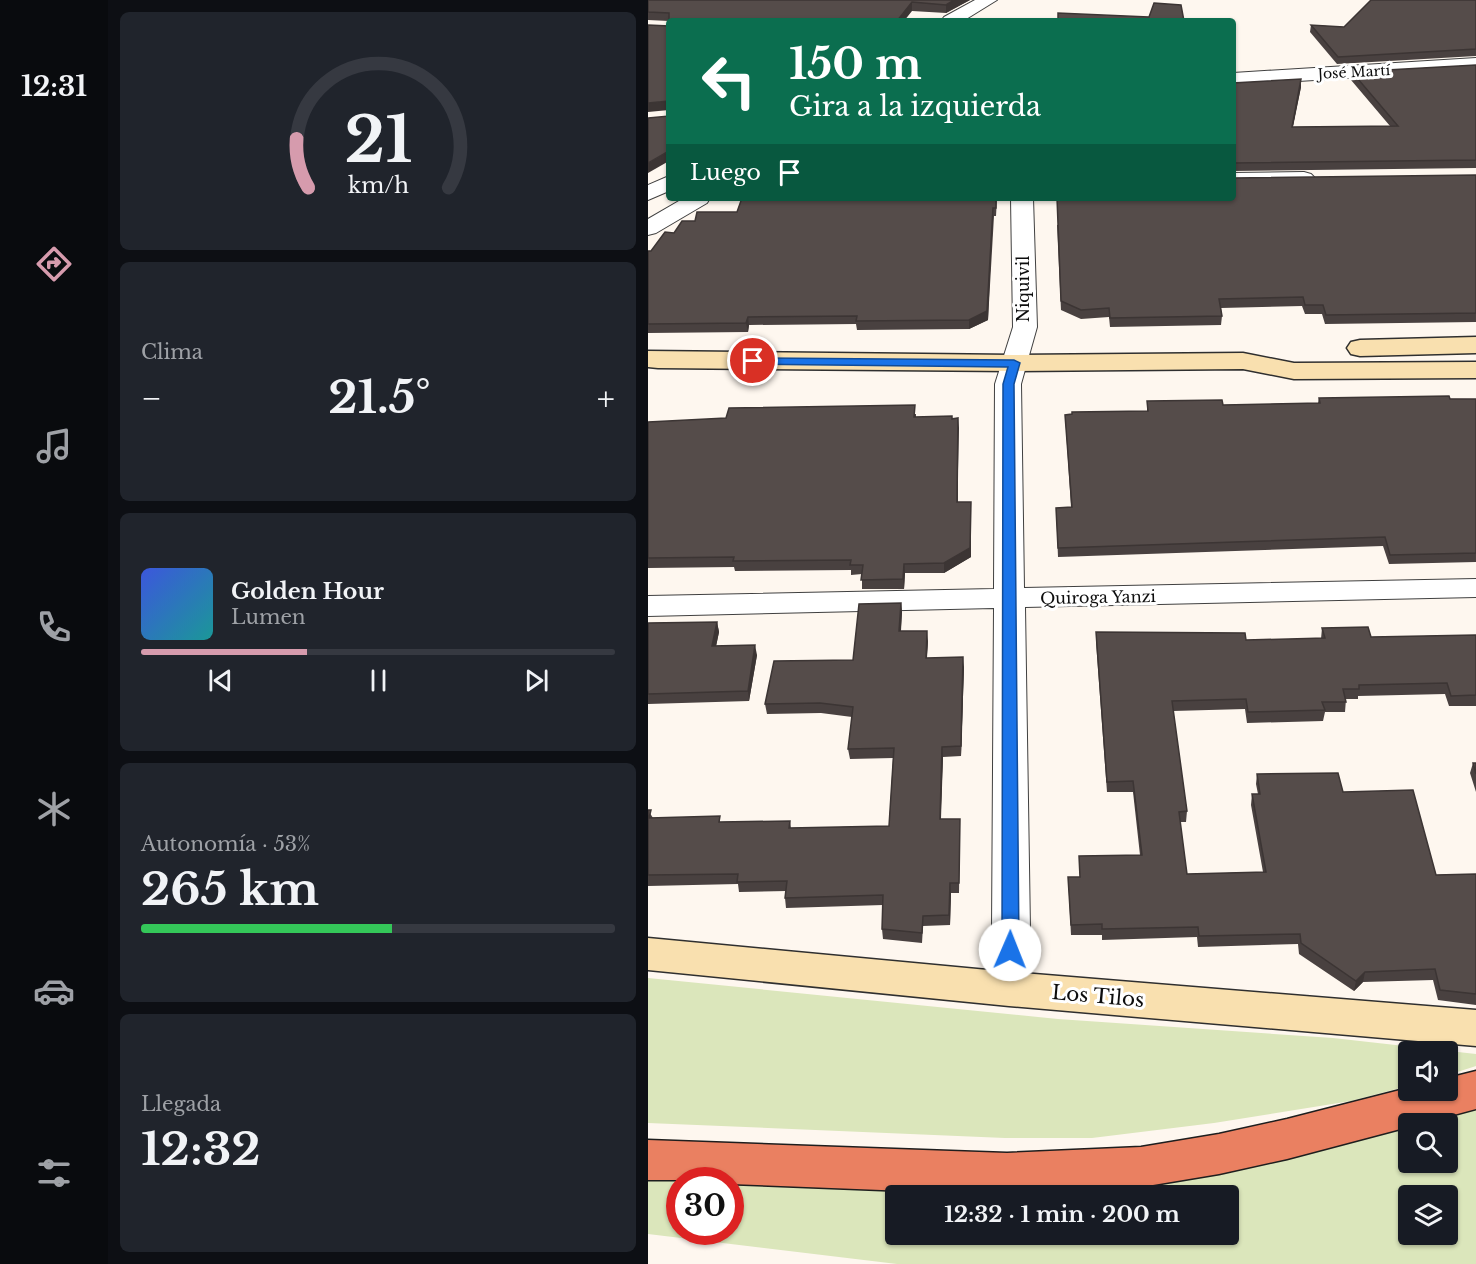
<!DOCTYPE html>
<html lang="es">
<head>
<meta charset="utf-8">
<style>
  :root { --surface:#171b24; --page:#20242c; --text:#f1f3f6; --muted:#9ea1a6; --line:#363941; --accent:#d69bad }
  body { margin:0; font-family:"Libre Baskerville",serif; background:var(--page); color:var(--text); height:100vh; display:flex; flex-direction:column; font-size:22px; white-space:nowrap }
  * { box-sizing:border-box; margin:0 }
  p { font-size:20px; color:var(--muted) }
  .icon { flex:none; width:33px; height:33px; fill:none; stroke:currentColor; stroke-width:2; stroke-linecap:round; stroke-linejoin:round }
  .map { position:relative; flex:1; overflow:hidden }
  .panel { display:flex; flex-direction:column; gap:12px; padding:12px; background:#0d0f14; width:540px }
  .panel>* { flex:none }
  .hud { position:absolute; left:18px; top:18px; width:570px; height:183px; border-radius:6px; box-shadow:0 2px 4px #0004; background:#0b6e4f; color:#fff; overflow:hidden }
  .controls { position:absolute; left:750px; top:1041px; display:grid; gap:12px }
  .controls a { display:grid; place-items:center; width:60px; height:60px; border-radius:6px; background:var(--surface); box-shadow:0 2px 4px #0004; font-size:30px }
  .speed { position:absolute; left:18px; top:1167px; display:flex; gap:12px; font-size:30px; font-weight:700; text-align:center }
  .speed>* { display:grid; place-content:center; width:78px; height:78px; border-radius:50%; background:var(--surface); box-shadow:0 2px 4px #0004; line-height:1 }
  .speed .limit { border:9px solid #d22; background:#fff; color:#111 }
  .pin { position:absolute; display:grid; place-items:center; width:51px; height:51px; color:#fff; margin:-26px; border:3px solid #fff; border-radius:50%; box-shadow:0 2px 6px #0007 }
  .me { position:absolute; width:66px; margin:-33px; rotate:1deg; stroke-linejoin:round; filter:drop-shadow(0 0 4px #0008) }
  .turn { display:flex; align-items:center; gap:21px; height:126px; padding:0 24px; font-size:27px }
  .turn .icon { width:78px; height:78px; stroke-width:2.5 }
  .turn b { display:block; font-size:42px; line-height:51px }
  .then { display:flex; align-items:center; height:57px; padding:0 24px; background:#0003; gap:12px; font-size:22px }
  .big { font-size:45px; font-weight:800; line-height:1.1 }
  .panel .card { flex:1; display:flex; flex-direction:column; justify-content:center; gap:9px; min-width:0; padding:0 21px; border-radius:9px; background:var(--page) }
  .panel .dial { align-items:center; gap:0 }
  .dial svg { height:156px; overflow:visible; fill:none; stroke:var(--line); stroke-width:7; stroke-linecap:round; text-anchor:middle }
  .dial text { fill:var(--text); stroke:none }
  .song { display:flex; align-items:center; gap:18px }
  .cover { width:72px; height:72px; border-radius:9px; background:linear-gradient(135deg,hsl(230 70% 55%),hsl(180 70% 35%)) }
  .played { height:6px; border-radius:3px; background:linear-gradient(90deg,var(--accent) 35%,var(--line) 35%) }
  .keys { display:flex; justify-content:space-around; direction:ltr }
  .heat { display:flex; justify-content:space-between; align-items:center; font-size:33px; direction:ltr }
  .charge { height:9px; border-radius:4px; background:linear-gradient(90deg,#34c759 53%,var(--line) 0) }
  .trip { position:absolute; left:237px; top:1185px; width:354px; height:60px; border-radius:6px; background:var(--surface); box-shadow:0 2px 4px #0004; font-weight:800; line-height:60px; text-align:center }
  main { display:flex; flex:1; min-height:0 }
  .dock { display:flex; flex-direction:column; width:108px; justify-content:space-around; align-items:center; background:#090b0e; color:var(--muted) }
  .dock .icon { width:42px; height:42px }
  .dock .current { color:var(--accent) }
  .dock b { font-size:27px; color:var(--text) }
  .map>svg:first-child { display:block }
</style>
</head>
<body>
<main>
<nav class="dock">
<b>12:31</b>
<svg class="icon current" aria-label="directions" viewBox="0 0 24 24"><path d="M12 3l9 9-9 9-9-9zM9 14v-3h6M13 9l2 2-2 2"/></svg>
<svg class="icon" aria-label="music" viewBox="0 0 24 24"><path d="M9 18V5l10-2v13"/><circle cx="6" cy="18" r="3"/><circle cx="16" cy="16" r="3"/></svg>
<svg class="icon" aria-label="phone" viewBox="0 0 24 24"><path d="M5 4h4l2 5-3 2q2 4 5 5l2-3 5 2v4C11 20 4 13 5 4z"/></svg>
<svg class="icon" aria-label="climate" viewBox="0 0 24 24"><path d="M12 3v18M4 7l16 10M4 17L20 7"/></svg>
<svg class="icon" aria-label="car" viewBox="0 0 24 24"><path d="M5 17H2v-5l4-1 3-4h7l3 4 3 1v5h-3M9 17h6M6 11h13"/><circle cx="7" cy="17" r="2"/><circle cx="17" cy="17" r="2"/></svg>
<svg class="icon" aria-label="filters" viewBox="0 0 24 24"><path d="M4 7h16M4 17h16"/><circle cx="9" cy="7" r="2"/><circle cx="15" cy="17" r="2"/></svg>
</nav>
<section class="panel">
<div class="card dial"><svg viewBox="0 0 100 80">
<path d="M14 69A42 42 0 1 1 86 69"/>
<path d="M14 69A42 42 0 0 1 8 44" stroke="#d69bad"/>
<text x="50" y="56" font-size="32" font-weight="700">21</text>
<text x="50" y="72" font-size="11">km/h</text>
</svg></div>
<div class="card"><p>Clima</p>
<div class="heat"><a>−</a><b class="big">21.5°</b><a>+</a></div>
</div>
<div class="card">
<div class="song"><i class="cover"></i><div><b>Golden Hour</b><p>Lumen</p></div></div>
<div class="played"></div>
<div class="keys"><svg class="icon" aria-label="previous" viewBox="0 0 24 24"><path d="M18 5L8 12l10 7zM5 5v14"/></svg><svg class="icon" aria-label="pause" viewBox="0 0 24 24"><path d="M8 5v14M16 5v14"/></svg><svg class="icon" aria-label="next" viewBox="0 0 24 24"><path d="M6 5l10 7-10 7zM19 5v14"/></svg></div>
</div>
<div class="card"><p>Autonomía · 53%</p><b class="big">265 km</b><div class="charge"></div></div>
<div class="card"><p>Llegada</p><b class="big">12:32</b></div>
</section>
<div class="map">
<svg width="828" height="1264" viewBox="0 0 828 1264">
  <rect width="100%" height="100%" fill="#fef7ef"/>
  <path fill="#dbe6bb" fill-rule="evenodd" d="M0 978 410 1019 685 1038 828 1054V1066L800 1075V1052H760V1086L703 1101 566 1123 444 1138H357L0 1123Z
    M828 1107V1264H249L0 1234V1177L59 1179 738 1131 760 1125V1162H800V1124L764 1123ZM32 1180H82V1232H32ZM248 1196H580V1234H248ZM760 1196H800V1234H760Z"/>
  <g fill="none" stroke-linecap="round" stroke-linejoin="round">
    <g stroke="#404040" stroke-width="2">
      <path id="street" d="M327 0H349L315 21H293L296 17Z
        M828 58V70L585 85V73Z
        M656 172 663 174 667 178 663 182 585 185V173Z
        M21 176V191L0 200V185Z
        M36 198H62L59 203 8 233 0 235V219Z
        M363 198H385L389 327 373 384 376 588 828 579V597L377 607 382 930 381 989 375 1000 361 1005 347 1000 341 989 344 930 346 608 0 616V596L346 589 347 384 365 327Z"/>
    </g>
    <g stroke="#2f2f2f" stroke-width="3">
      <path id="secondary" d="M828 337V353L712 356 703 354 699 348 703 342 712 340Z
        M0 351 366 355 595 353 646 363 828 362V378L646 379 595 369 366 371 10 368 0 367Z
        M0 938 361 972 828 1010V1046L361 1006 0 970Z"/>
    </g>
    <g stroke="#1e1e1e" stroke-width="3">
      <path id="highway" d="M828 1071V1109L772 1124H760V1127L639 1159 571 1174 493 1187 359 1195 82 1184V1180H0V1140L359 1153 493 1147 571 1134 639 1119 760 1088V1090H800V1078Z"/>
    </g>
    <use href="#street" fill="#fff" fill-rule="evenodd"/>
    <use href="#secondary" fill="#f9e0af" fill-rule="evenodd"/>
    <use href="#highway" fill="#ea8061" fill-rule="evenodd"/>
  </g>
  <path fill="#494140" d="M0 0H322L298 13 264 11 21 21 0 20Z
    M828 0V56L689 64 662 32 663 25 696 27Z
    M828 65V168L585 171V83L653 87 645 127 742 126 703 80 704 72Z
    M828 175V322L677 324 674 314H657L654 306 573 308 574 316 573 325 462 327 461 317 433 319 413 310 409 225 586 179Z
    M349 198 348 216H346L340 320 321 329 209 330 208 324 101 325 100 332 0 333V251H3L26 233 47 221 89 212Z
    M671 398 828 399V562L741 564 735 546 410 557 408 508 423 507 417 415 499 411V401L575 405 670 403Z
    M268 414V417L310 418V502L323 512V557L296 573H257L256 589H214V574L203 575V570L87 571 86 567 0 568V422Z
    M253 603 254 612 253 631 280 641 279 658 316 667 313 756 295 757 293 819 312 829 311 893H303L302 925 275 926 274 943 235 939 234 929 235 905 138 908 137 898 138 891 91 892 90 884 0 886V810L5 818 73 822 142 821 143 828 241 826 245 758 202 759 200 749 204 717 173 713 119 714 117 704 205 660Z
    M69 622 71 632 68 646 109 655 101 701 0 704V623Z
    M674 628 723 637 828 635V706H801L797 694 710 696V699H698L697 712H677L675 721 599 723 597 709 525 711 539 811 538 822H532L539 874 615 872 603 805 604 794H610L608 784 609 774 695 792 788 875 828 874V1005L790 1000 785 980 715 982 706 991 651 954 650 944 550 947 549 937 454 940V935H423L420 877H432L431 856 492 855 485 792H459L448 642V632L598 640 673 639Z
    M825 763H828V792L822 773Z"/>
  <path fill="#3c3534" d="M306 0H322L298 13V5Z
    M264 2V11L256 21H249Z
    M653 79V87L643 135 644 127Z
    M21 101V110L0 112V103Z
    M21 151V161L0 173V163Z
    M345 208 340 320 321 329V320Z
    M100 317 101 325 100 332 98 323Z
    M310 418 311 428 309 512V502Z
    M323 502V557L296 573V563Z
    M256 564 257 573 256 589 255 579Z
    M253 603 254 612 252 641 251 631Z
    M69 622 71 632 66 656 64 646Z
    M279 631 280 641 278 668V658Z
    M107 645 109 655 101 701 100 691Z
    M315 657 316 667 313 756V746Z
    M294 747 295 757 292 829V819Z
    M302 883 303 893 302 925 301 915Z
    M717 972 715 982 706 991 708 981Z"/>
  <path fill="#554c4a" stroke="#3c3534" stroke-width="1.5" d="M0 0H306L298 5 264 2 249 21H21V13L0 12Z
    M723 0H828V49L690 57 663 25 696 27Z
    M506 3 533 5 536 21H410V13L501 17Z
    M0 25 21 26V101L0 103Z
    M828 65V160L585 163V83L653 79 644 127 750 126 704 72Z
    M21 116V151L0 163V118Z
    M828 175V313L678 315 675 305H657L655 297 571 299 574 316 462 318 461 308 433 310 413 301 409 198H585V178Z
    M94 198H348V208H345L339 311 321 320 208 321 209 316 100 317 98 323 0 324V251H3L17 232 26 233 34 221H47L49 212H89Z
    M801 396 802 399H828V553L742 555 737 537 410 548 408 508 424 507 417 415 424 414V412L500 411 499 401 574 400 575 405 672 403 671 398Z
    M267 405 266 417 304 416V419L310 418 309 502H323L322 548 296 563 256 564 255 579 213 580 215 565H202L203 560 85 561 86 557 0 558V422L78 418 81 408Z
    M253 603 251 631H279L278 658 315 657 313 746 294 747 292 819H312L311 883H302L301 915 275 916 274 933 234 929 235 895 137 898 139 881 89 882 90 874 0 875V810H3L1 818 72 816 71 822 142 821 141 828 241 826 246 748 200 749 205 707 172 703 117 704 126 661 205 660 211 604Z
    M69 622 64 646 107 645 100 691 0 694V623Z
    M720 627 723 637 828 635V695L803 696 799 683 711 685V689H695L698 702H674L677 710 600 712 598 699 524 701 539 811 531 812 539 874 618 872 604 794H612L609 774 690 773 695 792 765 790 788 875 828 874V994L792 990 787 969 717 972 708 981 653 943 652 934 551 936 550 927 454 929V924L423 925 420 877H432L431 856 494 855 485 781 459 782 448 632 597 633 598 640 677 638 674 628Z
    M825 763H828V774Z"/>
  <path fill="#1a73e8" stroke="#114b97" stroke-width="1.5" d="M105 358 366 360 372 363 366 384 371 950 368 954 362 956 356 954 354 950 355 384 360 367 101 364V359Z"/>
  <g text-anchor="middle" stroke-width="6" stroke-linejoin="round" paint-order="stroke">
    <g font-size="14" fill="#0d0d0d" stroke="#fff">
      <text transform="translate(706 72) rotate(-3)" y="5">José Martí</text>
    </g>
    <g font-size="16" fill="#0d0d0d" stroke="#fff">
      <text transform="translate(375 289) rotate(-90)" y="6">Niquivil</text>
      <text transform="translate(450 597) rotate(-1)" y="6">Quiroga Yanzi</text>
    </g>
    <g font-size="20" fill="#0d0d0d" stroke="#fff">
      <text transform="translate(450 996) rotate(5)" y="7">Los Tilos</text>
    </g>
  </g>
</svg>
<div class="controls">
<a><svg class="icon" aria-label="sound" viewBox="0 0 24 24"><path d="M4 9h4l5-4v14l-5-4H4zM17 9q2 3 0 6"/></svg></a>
<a><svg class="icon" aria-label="search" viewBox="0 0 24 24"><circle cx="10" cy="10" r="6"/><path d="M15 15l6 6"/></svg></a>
<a><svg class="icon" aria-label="layers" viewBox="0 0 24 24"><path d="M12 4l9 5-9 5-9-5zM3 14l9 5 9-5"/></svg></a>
</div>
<div class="speed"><div class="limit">30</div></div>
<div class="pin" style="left:105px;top:361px;background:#d93025"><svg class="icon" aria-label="arrive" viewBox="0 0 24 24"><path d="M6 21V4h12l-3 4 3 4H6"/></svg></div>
<svg class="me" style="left:362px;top:950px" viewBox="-20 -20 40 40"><circle r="19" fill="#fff"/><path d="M0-13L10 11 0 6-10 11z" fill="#1a73e8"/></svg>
<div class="trip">12:32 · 1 min · 200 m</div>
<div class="hud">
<div class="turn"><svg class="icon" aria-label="left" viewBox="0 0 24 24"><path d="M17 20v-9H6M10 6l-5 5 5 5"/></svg><div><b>150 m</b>Gira a la izquierda</div></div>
<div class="then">Luego<svg class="icon" aria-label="arrive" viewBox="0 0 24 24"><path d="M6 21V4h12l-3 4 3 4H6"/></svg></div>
</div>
</div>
</main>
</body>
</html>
